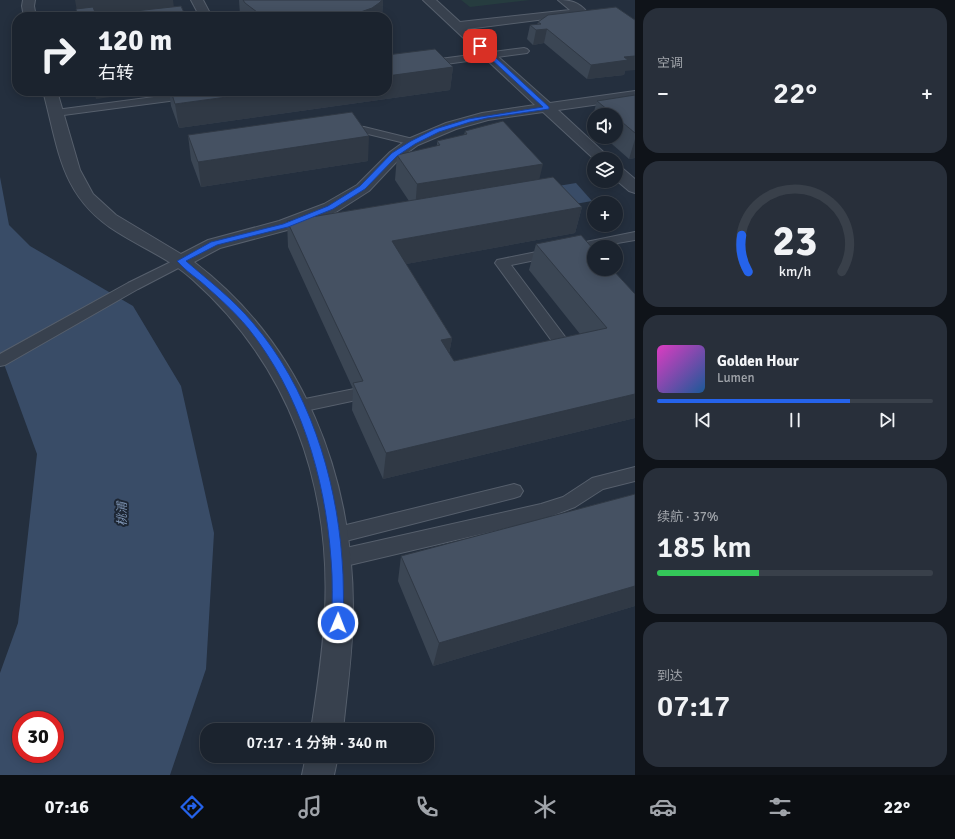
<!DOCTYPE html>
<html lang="zh">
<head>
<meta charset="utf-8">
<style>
  :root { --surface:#1b232e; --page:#282f3a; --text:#f1f3f6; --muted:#a0a4aa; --line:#39404a; --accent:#2563eb }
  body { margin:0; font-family:Signika,"Noto Sans SC",sans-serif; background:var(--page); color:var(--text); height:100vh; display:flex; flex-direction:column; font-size:15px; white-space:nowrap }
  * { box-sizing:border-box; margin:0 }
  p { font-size:13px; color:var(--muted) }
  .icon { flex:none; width:22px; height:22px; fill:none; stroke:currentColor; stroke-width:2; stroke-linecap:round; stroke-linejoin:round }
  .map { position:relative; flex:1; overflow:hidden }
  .side { display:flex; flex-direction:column; gap:8px; padding:8px; background:#0f1319; width:320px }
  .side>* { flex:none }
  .guide { position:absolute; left:12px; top:12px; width:380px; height:84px; border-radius:16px; box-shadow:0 2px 10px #0003,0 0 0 1px var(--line); background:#1b232e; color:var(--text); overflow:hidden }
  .buttons { position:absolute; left:587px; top:108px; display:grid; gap:8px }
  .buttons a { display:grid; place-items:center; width:36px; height:36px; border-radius:50%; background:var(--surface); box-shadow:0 2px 10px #0003,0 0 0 1px var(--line); font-size:20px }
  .speed { position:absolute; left:12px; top:711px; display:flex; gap:8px; font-size:20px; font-weight:700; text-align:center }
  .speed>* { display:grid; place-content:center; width:52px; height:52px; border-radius:50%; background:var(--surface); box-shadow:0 2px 10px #0003,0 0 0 1px var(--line); line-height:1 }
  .speed .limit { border:6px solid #d22; background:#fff; color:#111 }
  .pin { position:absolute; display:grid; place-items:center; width:34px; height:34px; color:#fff; margin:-17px; border-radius:8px; box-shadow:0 2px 6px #0006 }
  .me { position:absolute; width:44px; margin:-22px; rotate:1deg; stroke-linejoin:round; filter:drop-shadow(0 0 3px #0008) }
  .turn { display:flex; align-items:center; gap:14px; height:84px; padding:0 20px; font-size:18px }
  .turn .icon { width:52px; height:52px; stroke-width:2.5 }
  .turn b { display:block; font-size:28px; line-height:34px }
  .big { font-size:30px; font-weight:600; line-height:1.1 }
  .side .tile { flex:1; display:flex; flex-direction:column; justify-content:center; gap:6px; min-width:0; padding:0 14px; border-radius:16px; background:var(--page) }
  .side .dial { align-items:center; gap:0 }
  .dial svg { height:104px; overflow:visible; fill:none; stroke:var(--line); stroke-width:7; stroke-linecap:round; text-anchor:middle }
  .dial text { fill:var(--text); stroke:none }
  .song { display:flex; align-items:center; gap:12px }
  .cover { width:48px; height:48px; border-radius:6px; background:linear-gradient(135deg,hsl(310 70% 55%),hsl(210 70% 35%)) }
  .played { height:4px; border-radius:2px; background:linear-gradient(90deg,var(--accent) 70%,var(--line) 70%) }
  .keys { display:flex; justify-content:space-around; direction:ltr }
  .heat { display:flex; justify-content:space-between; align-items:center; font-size:22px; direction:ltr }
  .charge { height:6px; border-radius:3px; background:linear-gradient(90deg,#34c759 37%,var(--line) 0) }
  .trip { position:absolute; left:200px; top:723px; width:234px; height:40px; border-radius:16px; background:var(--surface); box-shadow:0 2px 10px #0003,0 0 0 1px var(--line); font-weight:600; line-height:40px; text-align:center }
  .tabs { display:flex; height:64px; justify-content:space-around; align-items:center; background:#0b0e12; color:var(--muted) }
  .tabs .icon { width:28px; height:28px }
  .tabs .on { color:var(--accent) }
  .tabs b { font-size:18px; color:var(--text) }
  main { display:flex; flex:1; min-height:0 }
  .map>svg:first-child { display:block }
</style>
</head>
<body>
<main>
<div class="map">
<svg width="635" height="775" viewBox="0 0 635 775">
  <rect width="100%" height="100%" fill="#242f3e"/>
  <path fill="#263c3f" d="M461 0H530L470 7Z"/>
  <path fill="#394c67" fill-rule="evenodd" d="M0 177 9 225 30 246 133 306 181 386 214 533 206 669 170 775H0V673L18 623 37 454 4 364 0 361ZM21 720H55V754H21Z
    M576 183 592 201 575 204 558 186Z"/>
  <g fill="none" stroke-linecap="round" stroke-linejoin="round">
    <g stroke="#565f6c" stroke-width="2">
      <path id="lane" d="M524 48 527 49 529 51 527 53 387 72V66Z
        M199 91H227L222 94 56 116 51 113 56 110Z
        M342 125 364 127 417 140 419 142 413 145 364 133 338 130 337 128 338 126Z
        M635 232V240L594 247V248L511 265 575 350 572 354C566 356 561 358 555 356L552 352 557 348 495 263 497 260 502 259Z
        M181 257 186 258 188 261 186 264 138 289 5 365 0 366V354L128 283Z
        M374 385 380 387 382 391 380 395 300 412 294 410 292 406 294 402 300 400Z
        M635 467V481L603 489 575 507 541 520 337 568 330 565 327 559 330 553 337 550 541 504 563 497 592 478Z
        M514 484 520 486 523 491 520 496 514 498 334 544 327 542 325 536 327 530 334 528Z"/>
    </g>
    <g stroke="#565f6c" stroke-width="2">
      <path id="street" d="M23 0H35L34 6 36 17H24L22 6Z
        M191 0H203L212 17H200Z
        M423 0H436L460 22 570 10 558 0C570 0 579 2 587 12L585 14 467 29 550 103 635 91V99L558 110 611 159H594L543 112 488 120 456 129 418 145 400 158 369 191 336 212 291 229 220 248 194 262C303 345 353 475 353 609 353 649 347 690 343 730H311C317 691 323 651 325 611 331 484 289 365 192 279 170 259 142 248 117 232 60 196 59 150 43 91H57L80 170 93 194 116 215 181 254 208 240 279 221 324 204 357 185 390 152 408 139 446 123 482 113 535 105Z
        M616 166 622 168 635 179V193L629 191 616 180Z
        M306 756H338L334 775H302Z"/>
    </g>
    <use href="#lane" fill="#38414e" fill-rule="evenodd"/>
    <use href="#street" fill="#38414e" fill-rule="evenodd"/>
  </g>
  <path fill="#3b4654" d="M239 0H383L382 17H241L240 15Z
    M538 22 625 71 624 75 587 79 544 43 533 45 527 39 530 25H537Z
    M453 67 450 90 179 128 171 106 169 91H387Z
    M635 95V158L629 159 604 137H616V115H594V128L590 125 597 101Z
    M465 131 582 207 575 233 406 264 452 338 449 354 454 361 580 334 529 270 536 244 635 294V418L383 479 352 410 353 389 288 247 287 221 409 201 395 180 397 155 437 146V141L464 135Z
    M188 135 368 161 201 187 191 160Z
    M635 494V606L433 666 398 581 401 556Z"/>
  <path fill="#303945" d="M75 0H173L174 8 78 17Z
    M382 0H383L382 17H346Z
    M547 29 544 43 533 45 536 30Z
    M635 56V70L625 71 624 75 587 79 591 65 624 57Z
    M453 67 450 90 179 128 175 104 271 91H387V76Z
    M94 91H156L96 99Z
    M369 136 368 161 201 187 198 162Z
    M635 139V158L629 159Z
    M543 164 537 189 415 210 417 184Z
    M582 207 575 233 390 267 392 241Z
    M452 338 447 364 441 340Z
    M635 394V418L383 479 386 453Z
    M635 586V606L433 666 439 643Z"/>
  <path fill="#455162" stroke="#303945" d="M243 0H382L379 3 372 8 352 15 346 17H265L261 15 245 3Z
    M181 6 186 17H80Z
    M93 7 96 15 78 17 76 9Z
    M616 7 635 20V56L624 57 628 60 591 65 547 29 536 30 530 25 541 24 538 22 548 15Z
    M435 49 453 67 387 76V55Z
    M171 91H271L175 104Z
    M635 95V133L616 117V115H614L597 101Z
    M352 112 369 136 198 162 188 135Z
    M503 121 543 164 417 184 397 155 440 145 437 141 467 134 465 131Z
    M553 177 582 207 392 241 452 338 441 340 454 361 607 328 536 244 581 235 594 250V269H612L635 294V394L386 453 353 383 363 381 287 221Z
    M635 494V586L439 643 401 556Z"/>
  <path fill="#2563eb" stroke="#184099" d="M478 45H482L549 107V109L487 118 470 122 439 132 415 144 397 156 365 189 333 209 288 227 217 245 186 261C209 281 233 299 253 323 308 387 336 475 342 559 344 580 343 602 344 623L342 626 338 628 334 626 332 623C332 601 333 580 331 559 325 476 300 393 248 328 233 310 217 296 200 281 192 275 183 268 177 261L211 242 283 224 328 206 360 186 392 153 411 141 435 129 468 119 543 107 478 47Z"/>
  <g text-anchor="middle" stroke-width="4" stroke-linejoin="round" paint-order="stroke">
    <g font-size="12" font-style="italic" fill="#7c92b1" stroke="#1d2633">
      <text transform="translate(122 514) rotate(-90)" y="4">桃浦</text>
    </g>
  </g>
</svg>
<div class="buttons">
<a><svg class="icon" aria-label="sound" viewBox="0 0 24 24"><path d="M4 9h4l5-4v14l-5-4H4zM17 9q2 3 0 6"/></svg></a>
<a><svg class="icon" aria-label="layers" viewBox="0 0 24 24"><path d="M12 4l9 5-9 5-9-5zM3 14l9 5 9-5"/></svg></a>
<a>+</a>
<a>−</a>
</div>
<div class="speed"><div class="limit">30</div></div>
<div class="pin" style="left:480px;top:46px;background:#d93025"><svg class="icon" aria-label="arrive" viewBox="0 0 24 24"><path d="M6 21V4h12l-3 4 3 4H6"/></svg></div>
<svg class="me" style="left:338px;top:623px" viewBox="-20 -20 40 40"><circle r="17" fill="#2563eb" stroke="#fff" stroke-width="3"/><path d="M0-11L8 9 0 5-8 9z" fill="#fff"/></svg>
<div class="trip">07:17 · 1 分钟 · 340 m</div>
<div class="guide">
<div class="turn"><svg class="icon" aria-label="right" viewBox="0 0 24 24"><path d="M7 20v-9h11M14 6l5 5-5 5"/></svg><div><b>120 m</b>右转</div></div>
</div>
</div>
<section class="side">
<div class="tile"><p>空调</p>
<div class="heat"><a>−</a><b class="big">22°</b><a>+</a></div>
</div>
<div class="tile dial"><svg viewBox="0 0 100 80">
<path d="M14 69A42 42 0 1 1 86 69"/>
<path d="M14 69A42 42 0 0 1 9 41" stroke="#2563eb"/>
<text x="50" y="56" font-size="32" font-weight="700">23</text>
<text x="50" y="72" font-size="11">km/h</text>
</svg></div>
<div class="tile">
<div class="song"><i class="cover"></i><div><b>Golden Hour</b><p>Lumen</p></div></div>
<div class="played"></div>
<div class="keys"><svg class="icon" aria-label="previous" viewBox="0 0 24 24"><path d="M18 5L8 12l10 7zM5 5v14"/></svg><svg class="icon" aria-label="pause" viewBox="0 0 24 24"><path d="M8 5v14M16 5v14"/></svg><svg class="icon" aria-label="next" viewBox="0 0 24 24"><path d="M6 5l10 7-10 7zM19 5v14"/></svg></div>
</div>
<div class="tile"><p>续航 · 37%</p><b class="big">185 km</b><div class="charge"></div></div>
<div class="tile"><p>到达</p><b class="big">07:17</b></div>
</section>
</main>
<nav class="tabs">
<b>07:16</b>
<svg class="icon on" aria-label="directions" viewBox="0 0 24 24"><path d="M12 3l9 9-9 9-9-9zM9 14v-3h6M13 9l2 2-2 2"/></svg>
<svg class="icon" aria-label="music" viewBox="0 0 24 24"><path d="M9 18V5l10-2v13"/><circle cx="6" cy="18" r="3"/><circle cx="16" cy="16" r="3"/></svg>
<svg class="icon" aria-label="phone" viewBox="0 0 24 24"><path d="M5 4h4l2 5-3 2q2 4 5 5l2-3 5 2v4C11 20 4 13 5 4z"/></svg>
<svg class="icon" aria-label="climate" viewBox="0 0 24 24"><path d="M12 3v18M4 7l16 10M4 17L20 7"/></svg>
<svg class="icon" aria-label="car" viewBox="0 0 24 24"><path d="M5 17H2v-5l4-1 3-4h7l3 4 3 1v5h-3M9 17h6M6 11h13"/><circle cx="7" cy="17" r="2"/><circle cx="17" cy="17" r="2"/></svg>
<svg class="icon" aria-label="filters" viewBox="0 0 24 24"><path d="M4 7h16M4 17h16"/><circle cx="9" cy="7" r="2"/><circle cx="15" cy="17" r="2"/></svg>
<b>22°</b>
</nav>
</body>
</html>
